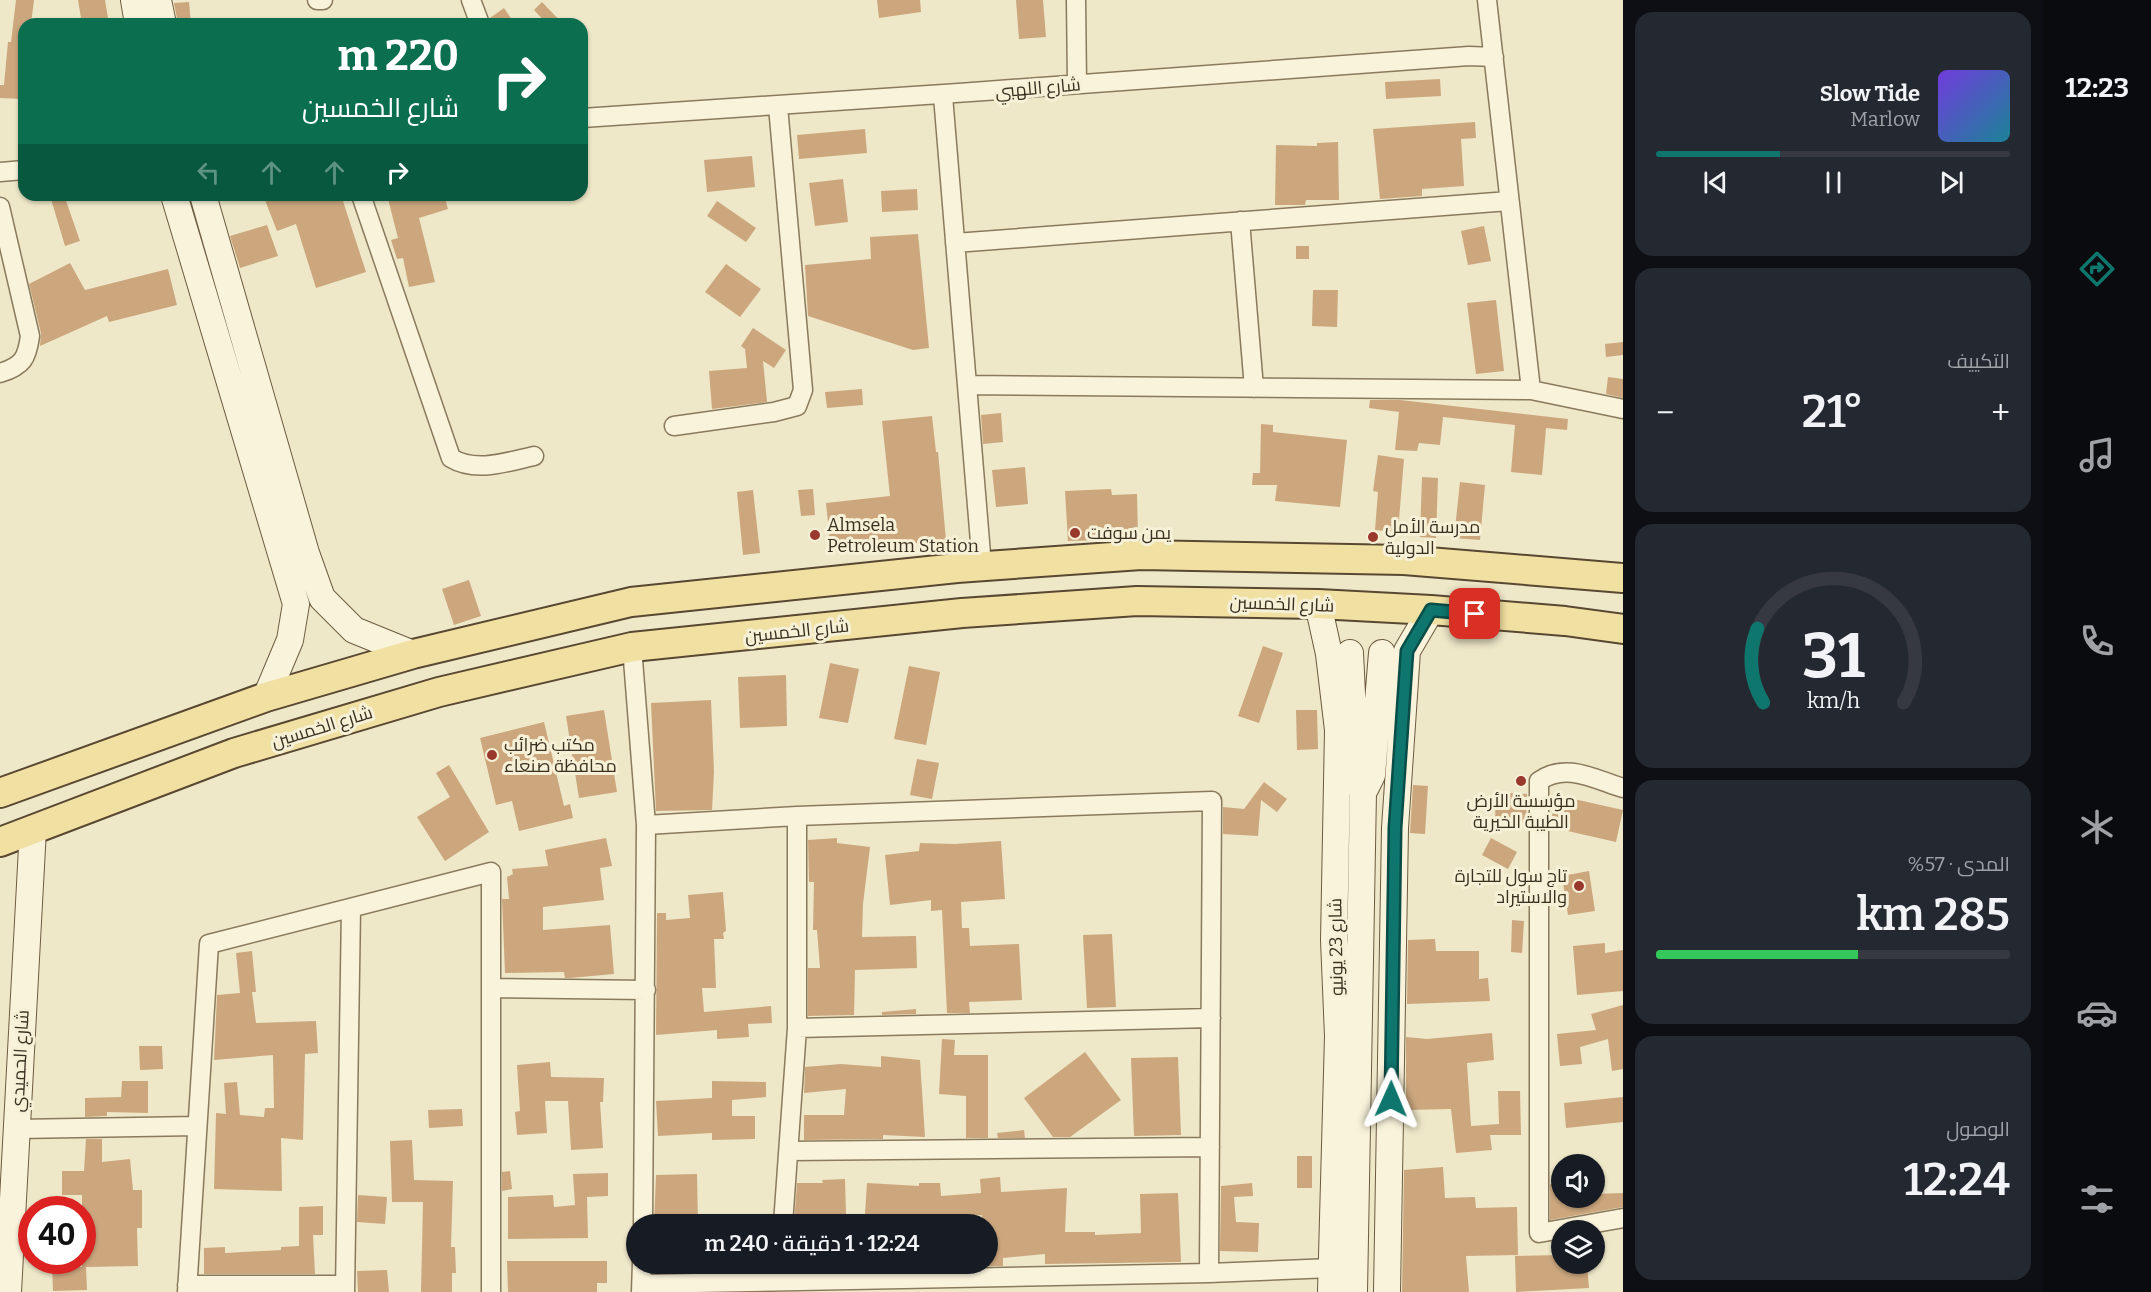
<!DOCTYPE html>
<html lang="ar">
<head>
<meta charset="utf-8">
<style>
  :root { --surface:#171b24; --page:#242831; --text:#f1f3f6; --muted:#9ea1a6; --line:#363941; --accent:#0f766e }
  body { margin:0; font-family:Bitter,Cairo,serif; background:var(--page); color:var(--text); direction:rtl; height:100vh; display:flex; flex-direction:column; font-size:22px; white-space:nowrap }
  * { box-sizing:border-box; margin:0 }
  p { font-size:20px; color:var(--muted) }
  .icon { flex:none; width:33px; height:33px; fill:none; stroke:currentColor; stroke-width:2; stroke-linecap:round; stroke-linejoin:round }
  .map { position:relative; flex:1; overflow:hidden; direction:ltr }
  .panel { display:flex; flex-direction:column; gap:12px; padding:12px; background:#0d0f14; width:420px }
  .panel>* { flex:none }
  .banner { position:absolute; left:18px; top:18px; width:570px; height:183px; border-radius:18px; box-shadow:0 2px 4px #0004; direction:rtl; background:#0b6e4f; color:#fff; overflow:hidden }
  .fabs { position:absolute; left:1551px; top:1154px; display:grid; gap:12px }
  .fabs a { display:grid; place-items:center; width:54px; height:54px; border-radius:50%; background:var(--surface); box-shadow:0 2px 4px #0004; font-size:30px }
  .speed { position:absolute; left:18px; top:1196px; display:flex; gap:12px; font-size:30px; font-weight:700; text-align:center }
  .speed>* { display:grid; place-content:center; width:78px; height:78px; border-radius:50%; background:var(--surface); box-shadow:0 2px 4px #0004; line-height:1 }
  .speed .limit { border:9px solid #d22; background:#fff; color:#111 }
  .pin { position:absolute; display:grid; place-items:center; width:51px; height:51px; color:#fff; margin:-26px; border-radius:12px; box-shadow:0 3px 9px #0006 }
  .me { position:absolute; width:66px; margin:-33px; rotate:1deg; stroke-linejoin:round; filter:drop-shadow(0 0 4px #0008) }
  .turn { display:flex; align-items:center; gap:21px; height:126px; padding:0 30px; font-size:27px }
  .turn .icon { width:78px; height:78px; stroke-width:2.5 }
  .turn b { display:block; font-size:42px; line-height:51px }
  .lanes { display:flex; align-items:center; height:57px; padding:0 30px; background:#0003; justify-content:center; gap:30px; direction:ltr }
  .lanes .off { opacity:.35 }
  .big { font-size:45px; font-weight:600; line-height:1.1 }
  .panel .tile { flex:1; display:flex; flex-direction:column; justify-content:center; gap:9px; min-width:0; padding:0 21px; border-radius:18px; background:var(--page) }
  .panel .dial { align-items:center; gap:0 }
  .dial svg { height:156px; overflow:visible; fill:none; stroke:var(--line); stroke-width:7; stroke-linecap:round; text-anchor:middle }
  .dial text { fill:var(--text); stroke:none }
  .song { display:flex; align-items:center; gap:18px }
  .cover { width:72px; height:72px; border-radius:9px; background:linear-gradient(135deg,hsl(260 70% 55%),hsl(190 70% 35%)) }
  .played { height:6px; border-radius:3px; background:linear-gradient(90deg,var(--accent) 35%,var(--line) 35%) }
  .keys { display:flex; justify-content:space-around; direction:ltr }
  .heat { display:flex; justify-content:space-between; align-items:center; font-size:33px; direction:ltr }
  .charge { height:9px; border-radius:4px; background:linear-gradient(90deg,#34c759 57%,var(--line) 0) }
  .trip { position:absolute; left:626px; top:1214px; width:372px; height:60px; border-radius:30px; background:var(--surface); box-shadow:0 2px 4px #0004; font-weight:600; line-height:60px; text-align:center; direction:rtl }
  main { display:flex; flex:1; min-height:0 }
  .dock { display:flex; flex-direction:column; width:108px; justify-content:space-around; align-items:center; background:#090b0e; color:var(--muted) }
  .dock .icon { width:42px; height:42px }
  .dock .on { color:var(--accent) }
  .dock b { font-size:27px; color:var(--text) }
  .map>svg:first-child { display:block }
</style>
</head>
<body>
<main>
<nav class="dock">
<b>12:23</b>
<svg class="icon on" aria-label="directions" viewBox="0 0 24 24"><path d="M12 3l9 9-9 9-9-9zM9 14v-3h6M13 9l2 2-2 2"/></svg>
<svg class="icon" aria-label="music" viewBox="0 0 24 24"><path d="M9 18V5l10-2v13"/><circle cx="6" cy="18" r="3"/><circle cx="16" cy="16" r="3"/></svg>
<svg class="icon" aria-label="phone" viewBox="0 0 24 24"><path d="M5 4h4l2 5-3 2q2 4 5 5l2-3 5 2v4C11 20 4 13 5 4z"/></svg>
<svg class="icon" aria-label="climate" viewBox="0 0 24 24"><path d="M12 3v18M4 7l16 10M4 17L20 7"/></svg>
<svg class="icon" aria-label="car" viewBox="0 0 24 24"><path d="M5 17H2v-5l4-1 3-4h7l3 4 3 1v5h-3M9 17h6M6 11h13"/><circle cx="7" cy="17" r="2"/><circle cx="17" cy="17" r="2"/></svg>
<svg class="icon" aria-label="filters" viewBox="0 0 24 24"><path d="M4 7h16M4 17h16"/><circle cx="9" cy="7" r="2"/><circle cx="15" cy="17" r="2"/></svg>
</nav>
<section class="panel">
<div class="tile">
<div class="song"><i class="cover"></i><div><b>Slow Tide</b><p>Marlow</p></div></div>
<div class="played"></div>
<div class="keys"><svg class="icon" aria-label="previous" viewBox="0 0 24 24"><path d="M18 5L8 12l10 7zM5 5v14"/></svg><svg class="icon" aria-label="pause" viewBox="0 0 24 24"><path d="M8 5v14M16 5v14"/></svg><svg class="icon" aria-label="next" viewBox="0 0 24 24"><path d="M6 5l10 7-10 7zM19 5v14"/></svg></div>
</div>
<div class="tile"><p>التكييف</p>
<div class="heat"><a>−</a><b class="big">21°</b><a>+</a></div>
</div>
<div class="tile dial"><svg viewBox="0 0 100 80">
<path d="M14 69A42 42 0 1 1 86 69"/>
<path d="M14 69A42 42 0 0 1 11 31" stroke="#0f766e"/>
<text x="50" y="56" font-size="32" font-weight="700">31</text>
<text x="50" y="72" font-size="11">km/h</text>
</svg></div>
<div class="tile"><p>المدى · 57%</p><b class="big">285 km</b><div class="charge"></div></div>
<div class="tile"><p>الوصول</p><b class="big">12:24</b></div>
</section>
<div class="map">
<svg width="1623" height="1292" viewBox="0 0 1623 1292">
  <rect width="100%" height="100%" fill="#eee7c8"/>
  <path fill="#cca77e" d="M16 0H34L31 24H24L22 99 0 98V85H4L8 42H11Z
    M78 0H105L109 24H82Z
    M877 0H920L921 12 879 18Z
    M1016 0H1043L1046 37 1019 39Z
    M189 2 191 24H178L174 3Z
    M542 2 563 24H547L534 10Z
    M504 8 515 24H491L490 18Z
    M1440 79 1441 96 1386 99 1385 82Z
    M1475 122 1476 138 1461 139 1464 186 1422 189V196L1380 199 1373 129Z
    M865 129 867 153 799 159 797 135Z
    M1338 142 1339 200H1306L1305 205H1275L1276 145 1317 146V143Z
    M752 156 755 187 707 192 704 160Z
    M843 179 848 222 815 226 809 183Z
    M917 189 918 210 882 212 881 191Z
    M64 195 80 241 65 246 51 199Z
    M263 195H341L366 272 316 288 296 224 277 231Z
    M387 195H444L448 209 419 218 435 282 409 287 403 258 397 259 391 240 398 238Z
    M717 201 756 228 746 242 707 216Z
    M267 225 278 256 240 268 230 236Z
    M1484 226 1491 261 1468 265 1461 231Z
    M918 234 929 348 913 350 808 316 805 265 871 259 870 237Z
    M1296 246H1309V259H1296Z
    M70 263 85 290 168 269 177 305 109 322 107 316 40 346 41 333 29 284Z
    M726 264 761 289 740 317 705 292Z
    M1313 290H1338L1337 327 1312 326Z
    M1496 300 1504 371 1476 374 1467 303Z
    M753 328 786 350 774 368 763 361 767 402 712 409 709 371 747 368 745 349 741 346Z
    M1623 342V355L1606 357 1605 344Z
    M1608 377 1623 379V398L1606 394Z
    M862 389 863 405 827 408 825 392Z
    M1370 400H1400L1568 419 1567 430 1546 428 1542 475 1511 472 1515 425 1443 417 1440 445 1419 443 1417 451 1395 450 1399 412 1369 408Z
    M1001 413 1003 442 983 444 981 415Z
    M932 416 936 452H938L946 540 831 552 826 503 890 496 882 421Z
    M1261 424 1273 425V432L1347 440 1340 507 1275 501 1277 485H1252L1253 473H1260Z
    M1378 455 1404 459 1398 532 1375 530 1378 492 1373 491Z
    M1025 467 1028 504 996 507 992 470Z
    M1422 477 1438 478 1436 538 1420 537Z
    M1460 482 1485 485 1480 540 1454 538Z
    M813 489 815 515 801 516 798 490Z
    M1111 489 1112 495 1137 494 1138 539 1068 541 1065 491Z
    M753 490 760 553 743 555 737 492Z
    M469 580 481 616 454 625 442 589Z
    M1263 646 1283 653 1259 723 1238 716Z
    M830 663 859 669 848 723 819 718Z
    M909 666 940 672 926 745 894 739Z
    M786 675 787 726 740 728 738 677Z
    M711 700 714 772 712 810 656 811 651 703Z
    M604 710 617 792 579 798 566 716Z
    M1296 710H1317L1318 749 1297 750Z
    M544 722 564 806 570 804 573 818 519 831 512 801 496 805 480 738Z
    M917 759 939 763 932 799 910 795Z
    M449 765 489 832 445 861 417 817 450 797 436 773Z
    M1264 782 1287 799 1277 812 1261 800 1258 836 1223 834V807L1244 809Z
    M1413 785 1428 786 1425 834 1410 833Z
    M1496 792 1527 794 1526 822 1495 821Z
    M1556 795 1623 810 1616 842 1550 827Z
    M606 838 612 866 600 868 604 900 543 907V930L610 925 614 974 570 978H565L564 972 505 973 502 899H509L507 877 513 874 512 869 548 866 545 850Z
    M837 838V843L870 847 863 904 862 937 916 936 917 968 855 970 854 1015 808 1016V968H820L817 930H813L814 882H809L808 840Z
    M1491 838 1517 852 1508 869 1482 855Z
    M1001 841 1005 899 961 902 962 928H969L970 946 1019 944 1022 1000 969 1002 970 1013H947L942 910 931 911V900L890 905 885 855 919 851 920 843 955 844Z
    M1589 871 1595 911 1568 915 1562 876Z
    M723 892 726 931 723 933 724 939H714L716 988H702L704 1012 771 1006 772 1023 748 1024 749 1037 717 1039V1030L656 1035 657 913H666V920L690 918 688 895Z
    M1512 920 1524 921 1522 953 1511 952Z
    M1112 934 1116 1007 1087 1008 1083 935Z
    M1435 939 1436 951H1479V979L1488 978 1490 1001 1407 1004 1408 940Z
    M1605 943V953L1623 950V991L1577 995 1573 946Z
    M252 951 256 992H252L256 1023 316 1021 318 1053 305 1054 303 1140 281 1138 282 1191 214 1189 216 1113 226 1114 224 1083 237 1082 240 1115 264 1117 265 1108H274L273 1055 214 1060 217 995 240 993 236 953Z
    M1623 1005V1069L1612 1071 1608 1039 1580 1047 1582 1064 1560 1066 1557 1034 1596 1030 1591 1014Z
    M916 1009V1014L882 1015V1012Z
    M1492 1033 1494 1060 1467 1063 1471 1126 1499 1124 1498 1091H1520L1521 1135H1490L1492 1150 1456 1153 1451 1109 1406 1110V1037L1427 1039Z
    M942 1039 955 1040 954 1055H988V1138H966V1096L939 1094Z
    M139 1046H162L163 1069 140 1070Z
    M1085 1052 1121 1100 1070 1137H1053L1024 1098Z
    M881 1056 920 1060 925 1137 883 1135V1139L804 1140V1115H844L846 1089 804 1093 805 1067 841 1064 881 1067Z
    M1178 1057 1181 1135 1134 1136 1131 1058Z
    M550 1062 551 1077 604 1078 603 1102H600L603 1148 571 1150 568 1101H545L547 1133 517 1135 515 1112 520 1111 517 1065Z
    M122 1081H148V1113L107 1112V1116L85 1117V1098L121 1097Z
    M712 1081 766 1082V1097L732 1100V1116H755V1139L712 1140V1133L658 1136 656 1101 712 1098Z
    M1623 1097V1122L1566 1128 1564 1103Z
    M462 1109 463 1126 429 1128 428 1110Z
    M1024 1130 1025 1138H998L997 1133Z
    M86 1139H102V1162L130 1159 133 1190H142V1228H137L138 1266 86 1267 87 1290 53 1291 52 1268 82 1267V1195H62V1171H84Z
    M412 1140 414 1180 453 1181 451 1247H455L456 1273H452V1292H421L423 1202H392L390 1141Z
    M1297 1156H1312V1188H1297Z
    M1443 1167 1445 1198 1475 1197 1476 1208 1517 1207 1518 1255 1466 1256 1469 1292H1402L1404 1170Z
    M510 1171 512 1189 502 1191V1172Z
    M608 1173V1196L587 1197 588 1238 508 1239V1197L553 1195 554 1207 575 1205 573 1174Z
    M697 1174 698 1224H654L656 1175Z
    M1000 1177 1001 1192 1067 1188 1065 1232H1095V1235L1141 1233 1140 1194 1178 1193 1181 1262 1045 1264V1254L1003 1258V1266H975V1263H987V1221L982 1222V1215L886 1224V1215L865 1214 867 1183 919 1186V1183H940L941 1196 981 1193 980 1179Z
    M845 1179 846 1214H843V1224H794L797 1183H823L822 1180Z
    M1252 1183 1253 1196 1234 1197 1236 1222 1259 1223 1258 1252 1220 1251 1221 1186Z
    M1562 1183V1197H1594V1194L1623 1193V1207L1550 1220V1184Z
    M358 1195 387 1197 385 1224 357 1222Z
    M323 1206V1235H313L315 1274H204V1248L225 1247V1253L281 1250V1247L299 1246V1207Z
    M1562 1255V1263H1587L1589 1288 1516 1292 1515 1256Z
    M507 1261H607V1283H597V1292H508Z
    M688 1263H717V1271L688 1272Z
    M791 1263H815V1269L791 1270Z
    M854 1263H878L879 1268 854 1269Z
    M387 1270 389 1292H358L357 1271Z"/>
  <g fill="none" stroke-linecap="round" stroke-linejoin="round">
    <g stroke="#8a7a5d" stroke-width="21">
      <path id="street" d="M317 0H323
        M471 0 480 24
        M1076 0 1077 84
        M1487 0 1531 390
        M943 96 982 566
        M582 118C878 100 1173 77 1469 56L1494 57
        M0 172 24 170
        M361 195 451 458C476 473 507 462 534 456
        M0 207 30 336C27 358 23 366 0 373
        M1240 221 1254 388
        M955 243 1509 201
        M967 385 1531 390 1623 409
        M674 426 774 412 797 406 803 390 778 106
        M632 647 646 825 643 1224
        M1623 788C1594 779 1566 762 1539 781V1233L1623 1218
        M646 825 797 816 1212 801 1209 1273
        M491 988 646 990
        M797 1028 1211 1018
        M17 1129 197 1126
        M789 1151 1210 1147
        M783 1224 797 1028V816
        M779 1281 780 1263
        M642 1284 1209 1273 1332 1268
        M187 1285H345
        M187 1292 209 944 491 872V1292
        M345 1292 351 908
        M641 1292 642 1263"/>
    </g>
    <g stroke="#6c5b40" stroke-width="28">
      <path id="secondary" d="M134 0 138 24
        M158 0 163 24
        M174 195 296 604 290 640 266 697
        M203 195 306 553 322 598 354 630 413 654
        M1318 604 1329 654 1338 730 1334 940 1338 1036 1331 1292
        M1350 653 1356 777 1363 792 1354 1292
        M1365 789 1372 775 1382 653
        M8 1292 33 829
        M1387 1292 1395 828 1407 651 1431 610"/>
    </g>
    <g stroke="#584731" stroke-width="32">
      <path id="primary" d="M0 793 266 697 413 654 631 602 957 568 1141 555 1404 560 1623 578
        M0 842 234 753 439 692 632 647 962 613 1137 601 1318 604 1431 610 1565 621 1623 629"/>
    </g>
    <use href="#street" stroke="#f9f3db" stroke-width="18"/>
    <use href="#secondary" stroke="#f9f3db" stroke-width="26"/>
    <use href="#primary" stroke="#f0e0a1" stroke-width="28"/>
  </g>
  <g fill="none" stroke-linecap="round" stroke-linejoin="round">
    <g stroke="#0a4d48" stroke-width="15">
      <path id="route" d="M1391 1099 1395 828 1407 651 1431 610 1475 614"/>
    </g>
    <use href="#route" stroke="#0f766e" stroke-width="10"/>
  </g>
  <g fill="#99382d" stroke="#f6f0d7" stroke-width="2">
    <circle cx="1075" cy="533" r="6"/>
    <circle cx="815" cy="535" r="6"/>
    <circle cx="1373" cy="537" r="6"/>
    <circle cx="492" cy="755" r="6"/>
    <circle cx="1521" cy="781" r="6"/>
    <circle cx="1579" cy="886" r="6"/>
  </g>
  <g text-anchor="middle" stroke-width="6" stroke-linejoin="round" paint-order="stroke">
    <g font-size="18" fill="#3b3020" stroke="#f6f0d7">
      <text transform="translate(1038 88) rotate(-5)" y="6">شارع اللهبي</text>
      <text transform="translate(1282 604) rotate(2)" y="6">شارع الخمسين</text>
      <text transform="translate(797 631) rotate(-6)" y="6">شارع الخمسين</text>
      <text transform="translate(322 727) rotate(-17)" y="6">شارع الخمسين</text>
      <text transform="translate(1336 947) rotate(-91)" y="6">شارع 23 يونيو</text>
      <text transform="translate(20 1061) rotate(-87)" y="6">شارع الحميدي</text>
    </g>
    <g font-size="18" fill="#3b3020" stroke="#f6f0d7" text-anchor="start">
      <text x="827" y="531">Almsela<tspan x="827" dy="21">Petroleum Station</tspan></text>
      <text x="1385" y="533">مدرسة الأمل<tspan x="1385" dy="21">الدولية</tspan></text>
      <text x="1087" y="539">يمن سوفت</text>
      <text x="504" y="751">مكتب ضرائب<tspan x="504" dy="21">محافظة صنعاء</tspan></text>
      <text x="1521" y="807" text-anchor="middle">مؤسسة الأرض<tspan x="1521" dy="21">الطيبة الخيرية</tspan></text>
      <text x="1567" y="882" text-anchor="end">تاج سول للتجارة<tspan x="1567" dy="21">والاستيراد</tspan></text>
    </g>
  </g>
</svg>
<div class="fabs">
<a><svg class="icon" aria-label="sound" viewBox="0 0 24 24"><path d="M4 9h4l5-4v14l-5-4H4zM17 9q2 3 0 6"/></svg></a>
<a><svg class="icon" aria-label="layers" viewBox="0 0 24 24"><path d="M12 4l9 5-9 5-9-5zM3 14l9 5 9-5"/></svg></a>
</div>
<div class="speed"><div class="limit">40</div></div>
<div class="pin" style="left:1475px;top:614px;background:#d93025"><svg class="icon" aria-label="arrive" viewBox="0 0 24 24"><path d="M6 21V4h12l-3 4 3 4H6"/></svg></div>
<svg class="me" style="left:1391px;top:1099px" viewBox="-20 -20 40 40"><path d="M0-17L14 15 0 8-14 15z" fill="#0f766e" stroke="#fff" stroke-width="4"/></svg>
<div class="trip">12:24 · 1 دقيقة · 240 m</div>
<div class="banner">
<div class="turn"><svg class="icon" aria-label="right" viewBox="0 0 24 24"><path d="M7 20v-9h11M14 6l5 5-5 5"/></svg><div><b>220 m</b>شارع الخمسين</div></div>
<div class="lanes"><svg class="icon off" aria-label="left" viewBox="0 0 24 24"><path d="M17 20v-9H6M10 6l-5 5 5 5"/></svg><svg class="icon off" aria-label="ahead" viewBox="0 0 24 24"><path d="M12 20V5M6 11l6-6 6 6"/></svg><svg class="icon off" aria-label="ahead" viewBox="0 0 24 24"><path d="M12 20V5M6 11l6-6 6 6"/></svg><svg class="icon" aria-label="right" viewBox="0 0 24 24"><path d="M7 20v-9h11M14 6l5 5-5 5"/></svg></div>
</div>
</div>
</main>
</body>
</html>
